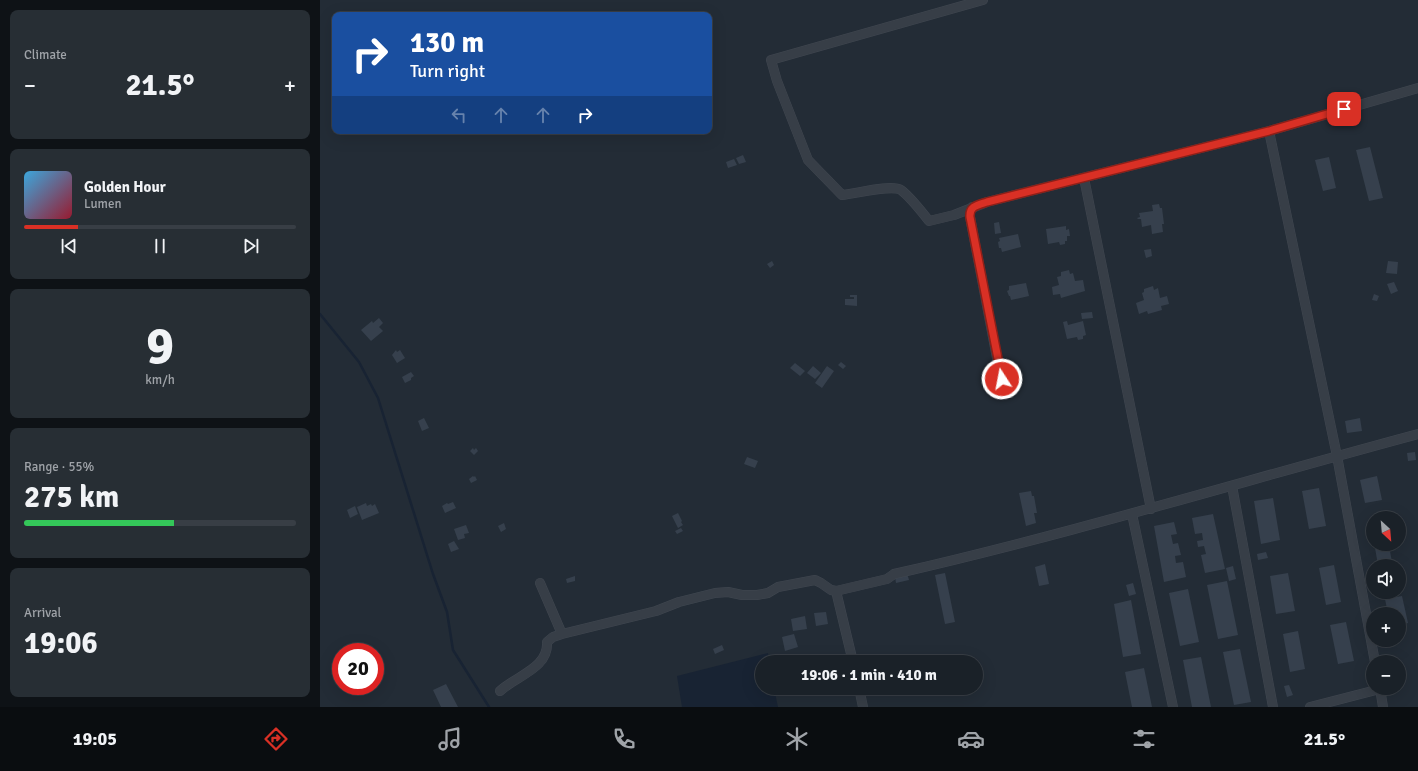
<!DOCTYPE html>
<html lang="en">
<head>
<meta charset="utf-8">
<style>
  :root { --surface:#1a2128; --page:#272e34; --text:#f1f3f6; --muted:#9fa3a8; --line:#383e45; --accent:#d93025 }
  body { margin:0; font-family:Signika,sans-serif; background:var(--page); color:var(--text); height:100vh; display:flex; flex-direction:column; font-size:15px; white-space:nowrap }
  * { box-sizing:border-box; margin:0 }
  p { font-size:13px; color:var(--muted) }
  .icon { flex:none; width:22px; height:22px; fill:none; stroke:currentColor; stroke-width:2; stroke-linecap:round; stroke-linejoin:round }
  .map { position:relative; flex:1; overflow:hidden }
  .panel { display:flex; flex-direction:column; gap:10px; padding:10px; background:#0e1216; width:320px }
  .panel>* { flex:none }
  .banner { position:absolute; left:12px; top:12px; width:380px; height:122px; border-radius:8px; box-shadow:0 4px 16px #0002,0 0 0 1px var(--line); background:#1a4fa0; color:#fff; overflow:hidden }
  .needle { width:26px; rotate:154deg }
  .fabs { position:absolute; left:1046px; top:511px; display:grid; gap:8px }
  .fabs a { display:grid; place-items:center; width:40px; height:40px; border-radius:50%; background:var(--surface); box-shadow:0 4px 16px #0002,0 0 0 1px var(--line); font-size:20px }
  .speed { position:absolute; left:12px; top:643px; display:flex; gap:8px; font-size:20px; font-weight:700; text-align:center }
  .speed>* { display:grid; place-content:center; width:52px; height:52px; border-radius:50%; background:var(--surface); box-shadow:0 4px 16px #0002,0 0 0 1px var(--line); line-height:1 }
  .speed .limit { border:6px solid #d22; background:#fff; color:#111 }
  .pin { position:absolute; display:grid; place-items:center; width:34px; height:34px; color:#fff; margin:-17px; border-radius:8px; box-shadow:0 2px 6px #0006 }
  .me { position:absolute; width:44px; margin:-22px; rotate:349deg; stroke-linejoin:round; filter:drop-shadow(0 0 3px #0008) }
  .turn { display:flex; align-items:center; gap:14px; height:84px; padding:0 12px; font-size:18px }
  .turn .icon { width:52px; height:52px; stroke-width:2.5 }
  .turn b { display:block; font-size:28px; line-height:34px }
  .lanes { display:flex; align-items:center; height:38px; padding:0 12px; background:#0003; justify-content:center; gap:20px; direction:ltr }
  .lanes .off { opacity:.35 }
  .big { font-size:30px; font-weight:700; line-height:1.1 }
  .panel .widget { flex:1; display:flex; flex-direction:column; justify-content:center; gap:6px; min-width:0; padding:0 14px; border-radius:8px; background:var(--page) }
  .panel .dial { align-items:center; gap:0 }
  .dial b { font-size:52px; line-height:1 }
  .song { display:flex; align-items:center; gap:12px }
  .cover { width:48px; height:48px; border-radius:6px; background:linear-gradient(135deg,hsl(200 70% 55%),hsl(350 70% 35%)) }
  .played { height:4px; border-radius:2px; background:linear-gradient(90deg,var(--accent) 20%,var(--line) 20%) }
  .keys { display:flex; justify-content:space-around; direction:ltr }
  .heat { display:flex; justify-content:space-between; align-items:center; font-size:22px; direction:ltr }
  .charge { height:6px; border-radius:3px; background:linear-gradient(90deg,#34c759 55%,var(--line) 0) }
  .trip { position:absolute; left:435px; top:655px; width:228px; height:40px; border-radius:20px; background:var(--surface); box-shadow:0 4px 16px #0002,0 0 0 1px var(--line); font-weight:700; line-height:40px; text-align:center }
  .tab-bar { display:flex; height:64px; justify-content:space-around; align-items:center; background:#0a0d10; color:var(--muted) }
  .tab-bar .icon { width:28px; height:28px }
  .tab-bar .on { color:var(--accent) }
  .tab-bar b { font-size:18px; color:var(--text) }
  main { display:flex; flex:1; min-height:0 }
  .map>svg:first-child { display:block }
</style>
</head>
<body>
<main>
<section class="panel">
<div class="widget"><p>Climate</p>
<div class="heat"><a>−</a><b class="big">21.5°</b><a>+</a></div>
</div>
<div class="widget">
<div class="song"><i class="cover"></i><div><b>Golden Hour</b><p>Lumen</p></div></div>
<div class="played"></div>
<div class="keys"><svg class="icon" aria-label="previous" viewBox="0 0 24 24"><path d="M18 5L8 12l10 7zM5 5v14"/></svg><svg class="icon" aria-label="pause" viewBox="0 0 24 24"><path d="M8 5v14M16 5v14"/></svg><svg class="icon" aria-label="next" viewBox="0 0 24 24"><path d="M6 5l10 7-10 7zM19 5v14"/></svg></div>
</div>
<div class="widget dial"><b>9</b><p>km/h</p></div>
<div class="widget"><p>Range · 55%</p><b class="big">275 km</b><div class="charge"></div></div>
<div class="widget"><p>Arrival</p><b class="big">19:06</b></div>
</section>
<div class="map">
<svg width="1098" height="707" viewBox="0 0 1098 707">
  <rect width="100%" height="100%" fill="#232c36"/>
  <path fill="#182333" d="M448 653 449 662H442V688H454L458 707H362L357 676Z"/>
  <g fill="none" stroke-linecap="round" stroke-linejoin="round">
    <path stroke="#182333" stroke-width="2.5" d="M0 314 39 362 58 398 113 574 127 612 133 650 169 707"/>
  </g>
  <path fill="#36404d" d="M1050 147 1063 198 1049 201 1036 150Z
    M423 155 426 162 419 164 416 158Z
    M1009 157 1016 188 1003 191 995 160Z
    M414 159 417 165 408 168 406 162Z
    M839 204 840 208H842L844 224H842L843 232 832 234 831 225 822 227 821 219H818L817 218 820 217 819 213 833 211 832 205Z
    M679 222 681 233 675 234 674 223Z
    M746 226V230L749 229 750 236H747V241H745V244L740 245 739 242 728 244 726 229Z
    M698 234 701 247 682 252 681 248H679L678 242 680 241 679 238Z
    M831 249 832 256 826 258 824 250Z
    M452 261 454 265 450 268 447 264Z
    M1068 261 1078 262 1077 274 1066 273Z
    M749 270 750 274 753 273 755 281 763 280 765 291 741 298 740 294 733 295 732 287 739 285 737 277 741 276V272Z
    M1074 282 1078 291 1071 294 1067 284Z
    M706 283 709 296 691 300 690 296H689L687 291 689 290V286Z
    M833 286 834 290 838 288 840 298 847 296 849 304 841 306 842 310 828 314 827 311 819 314 816 303 824 300 822 293 824 292V289Z
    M1054 294 1059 296 1057 301 1052 300Z
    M530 295H537V306L525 305V299H534V297H530Z
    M772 312 773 318 762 319 761 313Z
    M59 318 63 323 59 327 63 331 51 341 41 330 52 321 53 323Z
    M747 321 748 325 763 321 766 335 763 336V339L758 340 757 337 747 339 743 322Z
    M76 350 77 352 80 350 85 358 77 363 72 355Z
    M521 362 526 366 523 369 518 365Z
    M475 363 485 371 480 376 470 368Z
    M493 366 501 373 495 379 487 373Z
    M507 366 514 371 502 388 495 383Z
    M91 372 94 376 91 378V380L85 383 82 377Z
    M104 418 109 428 102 431 98 421Z
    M1040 418 1042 431 1027 433 1025 421Z
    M153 448 154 450 156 448 158 451 154 455 150 451Z
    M1095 452 1096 460 1088 461 1087 453Z
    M427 457 438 461 435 468 424 464Z
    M153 476 154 477 155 476 157 480 151 483 149 479Z
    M1057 476 1062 500 1045 503 1040 480Z
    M999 488 1006 526 989 529 982 491Z
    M711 491 712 496H714L717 513H714L716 523 706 526 699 493Z
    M953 498 960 540 941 544 934 501Z
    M133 502 136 508 125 513 122 506 127 503 128 504Z
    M46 503 47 506 51 504 52 506 55 504 59 513 42 520 37 507Z
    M35 506 38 514 30 518 27 510Z
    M358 513 362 521 361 522 363 525 358 528 352 516Z
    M893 514 905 569 885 573 881 555 886 554 884 546 878 547 877 541 883 540 882 533 875 534 872 518Z
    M854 522 857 534 851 535 853 544 858 543 861 555 855 556 856 563 863 562 866 577 844 582 834 526Z
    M184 523 186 529 181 532 178 526Z
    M146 525 149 533 144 534 145 538 138 540 134 529Z
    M361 528 363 531 357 534 355 531Z
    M134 541 139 549 131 552 128 544Z
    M1069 546 1072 562 1058 565 1055 548Z
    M946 552 948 558 938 560 937 554Z
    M725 564 729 584 719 586 715 567Z
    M1014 565 1021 602 1006 605 999 568Z
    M913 566 916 579 909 581 906 568Z
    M587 573 589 580 576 583 575 577Z
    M625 573 635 622 625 624 615 575Z
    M968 573 975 611 956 614 950 576Z
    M255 576V581L247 583 246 579Z
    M907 581 918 635 898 639 887 585Z
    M813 583 816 594 809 596 806 585Z
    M868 589 879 642 860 646 849 593Z
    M1082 596 1088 623 1079 625V614H1068L1065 599Z
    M811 600 821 654 803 657 794 604Z
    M506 612 508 624 496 626 494 613Z
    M485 616 487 629 473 631 471 619Z
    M1026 622 1034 661 1018 664 1010 625Z
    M978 631 985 669 970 672 963 634Z
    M474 634 478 647 465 651 462 637Z
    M402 645 404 650 395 654 393 649Z
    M920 649 931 702 914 705 903 652Z
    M881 657 891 707H872L863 660Z
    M824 668 832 707H812L805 672Z
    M126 684 138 707H121L113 690Z
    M969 685 973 695 967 697 964 686Z"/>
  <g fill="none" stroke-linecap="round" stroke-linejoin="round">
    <g stroke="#404750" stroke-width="10">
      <path id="minor" d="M663 0 451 60 457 81 488 160 522 195C535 194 571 184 581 190 589 196 602 212 609 221L634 215 667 202 949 131 1098 88
        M949 131 1017 456 1055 662
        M764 178 831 509
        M652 207 649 212 650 217 681 379
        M912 486 953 707
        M812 514 853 707
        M220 583 242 634
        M533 662 516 591 567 579 574 574C750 534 923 481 1098 434
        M539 688 543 707
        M1060 688 1063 707
        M180 691C196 676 229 668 227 642L233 637 242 634 336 611 359 602 395 593 408 592 422 595H437L448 593 458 587 495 580 501 583 511 590 516 591
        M990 707 1060 689"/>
    </g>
    <use href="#minor" stroke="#373e47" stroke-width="9"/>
  </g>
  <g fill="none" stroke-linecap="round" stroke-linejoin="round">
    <g stroke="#8d1f18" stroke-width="10">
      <path id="route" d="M682 379 650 217C649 206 658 205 667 202L949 131 1024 109"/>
    </g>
    <use href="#route" stroke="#d93025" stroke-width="7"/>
  </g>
</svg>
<div class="fabs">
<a><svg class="needle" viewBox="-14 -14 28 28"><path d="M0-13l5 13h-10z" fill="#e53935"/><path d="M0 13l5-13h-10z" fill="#9fa3a8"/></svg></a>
<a><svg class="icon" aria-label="sound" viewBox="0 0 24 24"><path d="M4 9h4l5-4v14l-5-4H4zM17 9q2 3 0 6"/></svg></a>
<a>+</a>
<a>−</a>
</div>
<div class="speed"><div class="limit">20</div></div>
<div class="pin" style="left:1024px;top:109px;background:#d93025"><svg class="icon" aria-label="arrive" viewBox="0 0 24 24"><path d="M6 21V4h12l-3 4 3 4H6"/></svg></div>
<svg class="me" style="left:682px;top:379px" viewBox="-20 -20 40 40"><circle r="17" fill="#d93025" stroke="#fff" stroke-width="3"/><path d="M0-11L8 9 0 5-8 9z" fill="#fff"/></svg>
<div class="trip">19:06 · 1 min · 410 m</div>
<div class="banner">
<div class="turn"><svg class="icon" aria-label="right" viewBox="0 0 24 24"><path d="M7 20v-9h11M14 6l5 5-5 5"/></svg><div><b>130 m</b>Turn right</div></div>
<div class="lanes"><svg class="icon off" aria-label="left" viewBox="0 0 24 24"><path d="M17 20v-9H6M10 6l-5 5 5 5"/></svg><svg class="icon off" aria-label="ahead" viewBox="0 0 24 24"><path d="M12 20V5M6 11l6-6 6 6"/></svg><svg class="icon off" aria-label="ahead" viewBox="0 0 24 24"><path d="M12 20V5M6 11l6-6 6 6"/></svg><svg class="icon" aria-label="right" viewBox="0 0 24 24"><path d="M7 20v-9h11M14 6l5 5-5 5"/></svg></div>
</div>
</div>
</main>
<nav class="tab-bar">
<b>19:05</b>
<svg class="icon on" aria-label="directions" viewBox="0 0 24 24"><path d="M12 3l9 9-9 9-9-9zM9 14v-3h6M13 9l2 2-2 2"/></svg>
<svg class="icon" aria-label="music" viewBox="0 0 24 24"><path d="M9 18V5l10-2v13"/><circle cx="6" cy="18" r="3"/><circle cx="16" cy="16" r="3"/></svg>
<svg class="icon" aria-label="phone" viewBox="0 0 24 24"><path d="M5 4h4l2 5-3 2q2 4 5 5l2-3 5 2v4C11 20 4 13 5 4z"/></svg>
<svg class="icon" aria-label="climate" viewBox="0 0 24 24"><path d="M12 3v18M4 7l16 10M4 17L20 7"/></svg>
<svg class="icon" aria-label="car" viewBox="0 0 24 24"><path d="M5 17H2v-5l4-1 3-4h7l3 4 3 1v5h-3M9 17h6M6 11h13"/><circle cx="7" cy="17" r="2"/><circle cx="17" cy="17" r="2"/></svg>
<svg class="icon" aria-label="filters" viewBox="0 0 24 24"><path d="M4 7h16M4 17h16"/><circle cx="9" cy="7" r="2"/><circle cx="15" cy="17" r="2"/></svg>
<b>21.5°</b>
</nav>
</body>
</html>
